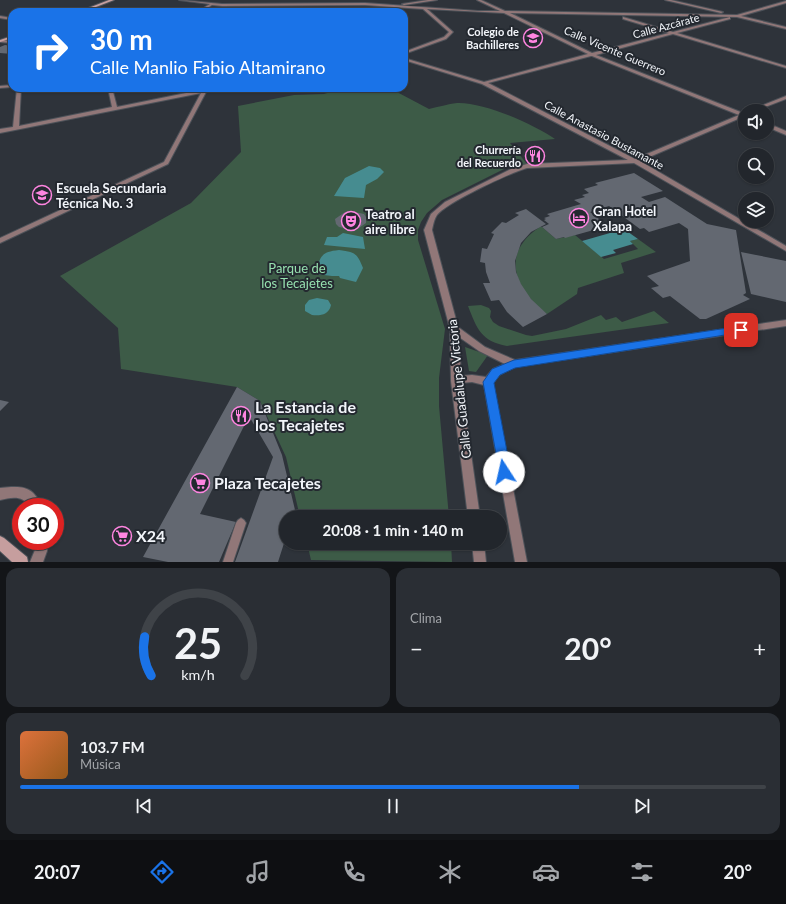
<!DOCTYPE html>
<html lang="es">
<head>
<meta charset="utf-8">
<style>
  :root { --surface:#22262c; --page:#2a2e34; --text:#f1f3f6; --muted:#a2a5a9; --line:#3f4348; --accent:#1a73e8 }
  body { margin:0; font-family:Lato,sans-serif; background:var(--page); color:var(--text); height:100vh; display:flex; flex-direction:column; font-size:15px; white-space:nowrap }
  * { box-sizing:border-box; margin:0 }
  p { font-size:13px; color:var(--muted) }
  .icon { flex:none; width:22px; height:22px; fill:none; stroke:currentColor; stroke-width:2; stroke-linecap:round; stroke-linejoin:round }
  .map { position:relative; height:562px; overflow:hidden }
  .drawer { display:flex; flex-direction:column; gap:6px; padding:6px; background:#131518; flex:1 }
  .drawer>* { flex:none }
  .top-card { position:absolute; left:8px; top:8px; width:400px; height:84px; border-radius:12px; box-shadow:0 1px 3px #0004,0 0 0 1px var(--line); background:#1a73e8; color:#fff; overflow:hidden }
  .tools { position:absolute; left:738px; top:104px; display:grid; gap:8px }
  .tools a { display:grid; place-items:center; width:36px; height:36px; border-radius:50%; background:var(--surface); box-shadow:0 1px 3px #0004,0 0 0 1px var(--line); font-size:20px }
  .speed { position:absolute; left:12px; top:498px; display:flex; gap:8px; font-size:20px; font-weight:700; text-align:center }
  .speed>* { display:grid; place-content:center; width:52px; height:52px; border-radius:50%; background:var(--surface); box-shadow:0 1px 3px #0004,0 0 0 1px var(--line); line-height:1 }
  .speed .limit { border:6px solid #d22; background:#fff; color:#111 }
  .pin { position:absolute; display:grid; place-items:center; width:34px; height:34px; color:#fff; margin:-17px; border-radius:8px; box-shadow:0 2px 6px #0006 }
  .me { position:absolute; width:44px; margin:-22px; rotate:350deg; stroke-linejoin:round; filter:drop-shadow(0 0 3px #0008) }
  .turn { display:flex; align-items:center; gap:14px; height:84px; padding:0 16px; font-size:18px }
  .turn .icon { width:52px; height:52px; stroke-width:2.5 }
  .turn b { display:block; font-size:28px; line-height:34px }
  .big { font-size:30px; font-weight:700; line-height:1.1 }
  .drawer .tile { flex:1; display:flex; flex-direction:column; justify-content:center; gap:6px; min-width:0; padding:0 14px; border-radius:12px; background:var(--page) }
  .drawer .dial { align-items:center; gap:0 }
  .dial svg { height:104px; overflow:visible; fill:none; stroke:var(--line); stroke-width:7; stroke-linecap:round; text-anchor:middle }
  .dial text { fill:var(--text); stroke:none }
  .song { display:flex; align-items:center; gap:12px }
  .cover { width:48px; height:48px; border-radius:6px; background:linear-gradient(135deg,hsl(20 70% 55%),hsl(30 70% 35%)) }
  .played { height:4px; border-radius:2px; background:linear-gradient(90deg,var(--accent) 75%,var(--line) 75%) }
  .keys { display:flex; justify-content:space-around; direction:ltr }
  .heat { display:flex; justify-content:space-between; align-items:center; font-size:22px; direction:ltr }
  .drawer .tiles { flex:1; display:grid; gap:6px; grid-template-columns:1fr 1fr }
  .tile:last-child { grid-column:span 2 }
  .trip { position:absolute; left:279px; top:510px; width:228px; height:40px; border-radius:20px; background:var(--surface); box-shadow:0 1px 3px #0004,0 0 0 1px var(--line); font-weight:700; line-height:40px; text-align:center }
  .menu { display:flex; height:64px; justify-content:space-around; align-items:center; background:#0e0f12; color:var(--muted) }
  .menu .icon { width:28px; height:28px }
  .menu .active { color:var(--accent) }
  .menu b { font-size:18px; color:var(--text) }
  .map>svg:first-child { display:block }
</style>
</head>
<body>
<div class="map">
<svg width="786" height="562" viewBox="0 0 786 562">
  <rect width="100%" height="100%" fill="#2e333a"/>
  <path fill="#3d5b47" d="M344 88H363L395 91 429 109C438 107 448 104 457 103 484 102 533 124 555 139L510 143 527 164 508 167 442 200 427 213 421 222 418 230V240L445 329 439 378V406L449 517H300L286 457 260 401 237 387 121 369 118 328 60 276 191 203 241 152 238 106 294 95 324 94Z
    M540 227H542L556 239 575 235 604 259 638 249 630 241 638 239 656 252 621 263 624 273 578 288 577 294 547 314C514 289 500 253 540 227Z
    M481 305 489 308 491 311 490 317 493 322 499 326 526 335 532 336 566 329 601 315 606 320 616 317 622 322 654 311 669 323 507 346C481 341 477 329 468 306Z
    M465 347 488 355 476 372 469 371Z
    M307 543H451L452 562 311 560Z"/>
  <path fill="#468c90" d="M369 166 380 168 384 172 377 179 366 185 364 198 334 196 345 178Z
    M624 229 638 239 630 241 633 244 613 250 616 253 601 257 582 241Z
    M343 233 363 237 365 249 324 245 327 237H337Z
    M339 250C355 252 357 253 363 268L356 282 340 278 339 276H332L316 274C320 257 320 252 339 250Z
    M317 298 328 300 331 305C329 315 320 316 312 315L305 311V305L309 300Z"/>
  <path fill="#636871" d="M5 45 12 46V54L0 53V47Z
    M634 173 663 191 641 197 649 202 665 197 707 224 736 230 746 293 743 295 750 299 706 319H700L670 296 663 298 651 288 659 286 647 276 690 261 688 229 679 223 649 232 644 228 640 229 609 206 590 212 608 226 565 238 564 237 556 239 542 227 549 224 544 220 546 219 544 218 550 216 547 214 581 204 574 200 585 197 582 195 589 193 584 189 598 185 595 183Z
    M526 209 546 224 531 232 521 243 515 261 516 272 521 284 531 299 547 314 523 327 507 312 499 300 491 301 483 283H490L486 272 485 263 480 262 482 248 487 249 494 234 491 233 502 222 506 223 519 215 515 213Z
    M345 212H355L364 214 366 217V223L359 228 354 230 339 227 336 224 335 219Z
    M741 252 786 261V302L751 294Z
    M237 387 260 401 282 455 295 510 292 517H286V537L278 562H235L273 457 249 416 200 514 236 522 219 562H168L143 557Z
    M0 400 9 402 0 411Z"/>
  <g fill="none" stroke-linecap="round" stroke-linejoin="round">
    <g stroke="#4d5259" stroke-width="2">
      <path id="service" d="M241 518 244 520 246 523 233 562H223L236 523 238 520Z"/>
    </g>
    <g stroke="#4d5259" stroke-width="2">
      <path id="minor" d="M179 0 222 4 365 3 478 11H500L477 0H481L505 11 737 15 786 1V3L741 16 786 27V29L737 17 510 13 592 53 669 33 623 19V17L673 32 730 17V19L677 33 786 66V68L673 34 596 55 743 113 745 112V116L640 161 786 246V251L634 163 527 168C510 173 447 202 437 215 434 219 433 226 432 230L458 327 485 347 515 360 786 320V326L515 367 499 375 493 383 527 562H515L484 385 472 382 461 383 480 517H468L451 381 450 329 424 230 431 214 445 202 511 169 527 164 628 160 482 84 404 60V58L484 82 588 54 504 13 427 9 453 32 446 39 404 54V52L444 37 449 32 423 9 365 5 222 6 212 5 201 12H197L210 4ZM591 56H592L739 115 635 159 488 83ZM459 337 479 351 505 364 493 369 486 377 472 375 461 376Z
        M428 0H437L404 5 402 4Z
        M665 0H671L723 12 721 13Z
        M0 16 12 18V20L0 18Z
        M0 40 12 41V43L0 42Z
        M12 85V87L0 88V86Z
        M17 88H21L19 126 112 107 108 88H112L117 107 201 90V88H205L206 89 233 88 231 89 206 92 168 164 0 243V238L164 162 201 93 0 133V129L13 127Z
        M786 96V99L755 111H748Z
        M767 123 786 131V135L767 127Z
        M11 487C28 486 35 491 42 507H30C23 495 12 497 0 500V488Z
        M36 541H48L47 551 43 562H30L35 550Z
        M472 543H484L486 562H474Z"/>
    </g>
    <g stroke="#4d5259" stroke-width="2">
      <path id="secondary" d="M109 0H114L83 12H78Z
        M12 36V38L0 42V40Z
        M0 536 4 538 27 557 28 562H12L0 551Z"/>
    </g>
    <use href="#service" fill="#917778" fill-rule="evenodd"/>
    <use href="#minor" fill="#917778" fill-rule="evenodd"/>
    <use href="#secondary" fill="#c69e9e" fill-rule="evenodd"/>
  </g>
  <path fill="#1a73e8" stroke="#114b97" d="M741 326 744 327 746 330 744 332 515 368 500 375 494 383 511 472 509 476 504 478 500 476 483 382 492 369 514 360Z"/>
  <defs>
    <g id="school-ring" transform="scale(1)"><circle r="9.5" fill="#242930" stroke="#fe85e0" stroke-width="1.5"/><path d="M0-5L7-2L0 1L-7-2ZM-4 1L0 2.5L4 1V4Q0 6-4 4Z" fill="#fe85e0"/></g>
    <g id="restaurant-ring" transform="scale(1)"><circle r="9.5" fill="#242930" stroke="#fe85e0" stroke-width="1.5"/><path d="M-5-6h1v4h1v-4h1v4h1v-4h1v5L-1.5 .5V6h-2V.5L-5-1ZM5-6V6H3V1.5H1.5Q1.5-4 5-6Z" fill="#fe85e0"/></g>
    <g id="hotel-ring" transform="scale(1)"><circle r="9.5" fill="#242930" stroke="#fe85e0" stroke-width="1.5"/><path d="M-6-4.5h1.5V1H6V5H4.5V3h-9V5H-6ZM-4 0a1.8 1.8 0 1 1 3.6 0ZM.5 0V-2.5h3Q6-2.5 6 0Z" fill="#fe85e0"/></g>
    <g id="theatre-ring" transform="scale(1)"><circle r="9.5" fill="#242930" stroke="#fe85e0" stroke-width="1.5"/><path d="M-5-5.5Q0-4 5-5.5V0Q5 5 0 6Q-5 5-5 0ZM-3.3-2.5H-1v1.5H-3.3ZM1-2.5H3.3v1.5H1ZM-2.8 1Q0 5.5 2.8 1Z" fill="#fe85e0"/></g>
    <g id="supermarket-ring" transform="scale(1)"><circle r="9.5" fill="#242930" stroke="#fe85e0" stroke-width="1.5"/><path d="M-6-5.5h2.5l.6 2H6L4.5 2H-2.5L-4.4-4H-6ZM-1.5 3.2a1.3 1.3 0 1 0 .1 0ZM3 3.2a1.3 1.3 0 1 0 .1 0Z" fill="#fe85e0"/></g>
  </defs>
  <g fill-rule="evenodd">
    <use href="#school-ring" x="533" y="38"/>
    <use href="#restaurant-ring" x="535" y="156"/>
    <use href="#school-ring" x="42" y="195"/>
    <use href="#hotel-ring" x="579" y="218"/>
    <use href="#theatre-ring" x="351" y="221"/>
    <use href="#restaurant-ring" x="241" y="416"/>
    <use href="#supermarket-ring" x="200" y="483"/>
    <use href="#supermarket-ring" x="122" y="536"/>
  </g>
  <g text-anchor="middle" stroke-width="4" stroke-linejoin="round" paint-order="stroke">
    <g font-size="11" fill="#f2f5fa" stroke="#242930">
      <text transform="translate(666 26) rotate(-15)" y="4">Calle Azcárate</text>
      <text transform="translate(615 51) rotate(23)" y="4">Calle Vicente Guerrero</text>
      <text transform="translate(604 135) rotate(28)" y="4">Calle Anastasio Bustamante</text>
    </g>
    <g font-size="11" font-weight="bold" fill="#f2f5fa" stroke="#242930" text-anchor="end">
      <text x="519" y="36">Colegio de<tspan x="519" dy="13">Bachilleres</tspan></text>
      <text x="521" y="154">Churrería<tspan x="521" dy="13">del Recuerdo</tspan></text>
    </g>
    <g font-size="13" font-weight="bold" fill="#f2f5fa" stroke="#242930" text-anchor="start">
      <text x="56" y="193">Escuela Secundaria<tspan x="56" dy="15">Técnica No. 3</tspan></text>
      <text x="593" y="216">Gran Hotel<tspan x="593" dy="15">Xalapa</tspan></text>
      <text x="365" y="219">Teatro al<tspan x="365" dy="15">aire libre</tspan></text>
    </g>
    <g font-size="13" fill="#96e0af" stroke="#242930">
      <text x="297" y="273">Parque de<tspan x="297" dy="15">los Tecajetes</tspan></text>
    </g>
    <g font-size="13" fill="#f2f5fa" stroke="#242930">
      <text transform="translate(459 389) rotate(-96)" y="5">Calle Guadalupe Victoria</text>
    </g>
    <g font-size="16" font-weight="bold" fill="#f2f5fa" stroke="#242930" text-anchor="start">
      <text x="255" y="413">La Estancia de<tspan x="255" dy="18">los Tecajetes</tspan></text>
      <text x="214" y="489">Plaza Tecajetes</text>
      <text x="136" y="542">X24</text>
    </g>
  </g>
</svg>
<div class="tools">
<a><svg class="icon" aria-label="sound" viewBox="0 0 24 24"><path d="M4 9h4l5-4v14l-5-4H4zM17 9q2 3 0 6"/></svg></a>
<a><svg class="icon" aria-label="search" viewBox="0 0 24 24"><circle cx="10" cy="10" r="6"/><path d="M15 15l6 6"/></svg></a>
<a><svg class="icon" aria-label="layers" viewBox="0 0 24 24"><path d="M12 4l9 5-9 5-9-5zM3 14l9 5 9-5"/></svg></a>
</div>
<div class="speed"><div class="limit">30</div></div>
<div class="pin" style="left:741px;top:330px;background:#d93025"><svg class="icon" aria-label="arrive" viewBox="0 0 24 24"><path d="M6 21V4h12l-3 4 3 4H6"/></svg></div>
<svg class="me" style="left:504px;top:472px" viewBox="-20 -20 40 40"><circle r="19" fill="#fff"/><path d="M0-13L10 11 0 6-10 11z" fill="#1a73e8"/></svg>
<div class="trip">20:08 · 1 min · 140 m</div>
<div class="top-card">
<div class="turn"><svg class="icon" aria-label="right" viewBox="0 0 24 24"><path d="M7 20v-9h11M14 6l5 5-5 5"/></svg><div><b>30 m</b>Calle Manlio Fabio Altamirano</div></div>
</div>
</div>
<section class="drawer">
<div class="tiles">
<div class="tile dial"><svg viewBox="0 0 100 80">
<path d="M14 69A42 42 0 1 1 86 69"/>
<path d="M14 69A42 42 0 0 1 9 39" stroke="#1a73e8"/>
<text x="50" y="56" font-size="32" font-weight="700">25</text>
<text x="50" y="72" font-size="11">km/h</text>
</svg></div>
<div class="tile"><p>Clima</p>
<div class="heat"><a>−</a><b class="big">20°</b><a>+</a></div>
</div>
<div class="tile">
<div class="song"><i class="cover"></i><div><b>103.7 FM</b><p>Música</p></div></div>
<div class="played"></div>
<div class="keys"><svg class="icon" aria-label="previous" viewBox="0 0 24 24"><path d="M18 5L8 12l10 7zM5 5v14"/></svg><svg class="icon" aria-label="pause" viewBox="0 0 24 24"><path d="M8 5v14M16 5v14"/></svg><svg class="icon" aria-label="next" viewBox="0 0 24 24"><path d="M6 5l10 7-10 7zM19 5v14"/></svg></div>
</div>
</div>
</section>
<nav class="menu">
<b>20:07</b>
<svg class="icon active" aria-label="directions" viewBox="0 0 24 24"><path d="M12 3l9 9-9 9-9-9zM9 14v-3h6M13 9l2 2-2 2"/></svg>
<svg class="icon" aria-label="music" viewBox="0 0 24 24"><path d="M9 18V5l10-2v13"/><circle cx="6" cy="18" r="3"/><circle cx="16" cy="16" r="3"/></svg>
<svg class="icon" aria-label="phone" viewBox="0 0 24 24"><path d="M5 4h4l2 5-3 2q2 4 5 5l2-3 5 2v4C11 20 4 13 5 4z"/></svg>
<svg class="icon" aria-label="climate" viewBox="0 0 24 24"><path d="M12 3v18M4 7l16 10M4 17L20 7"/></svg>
<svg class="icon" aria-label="car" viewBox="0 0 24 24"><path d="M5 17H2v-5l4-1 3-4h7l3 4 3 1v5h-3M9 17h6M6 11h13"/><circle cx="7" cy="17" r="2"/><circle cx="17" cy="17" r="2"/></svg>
<svg class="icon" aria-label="filters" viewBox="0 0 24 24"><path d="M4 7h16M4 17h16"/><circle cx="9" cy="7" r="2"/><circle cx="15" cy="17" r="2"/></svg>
<b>20°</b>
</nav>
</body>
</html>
